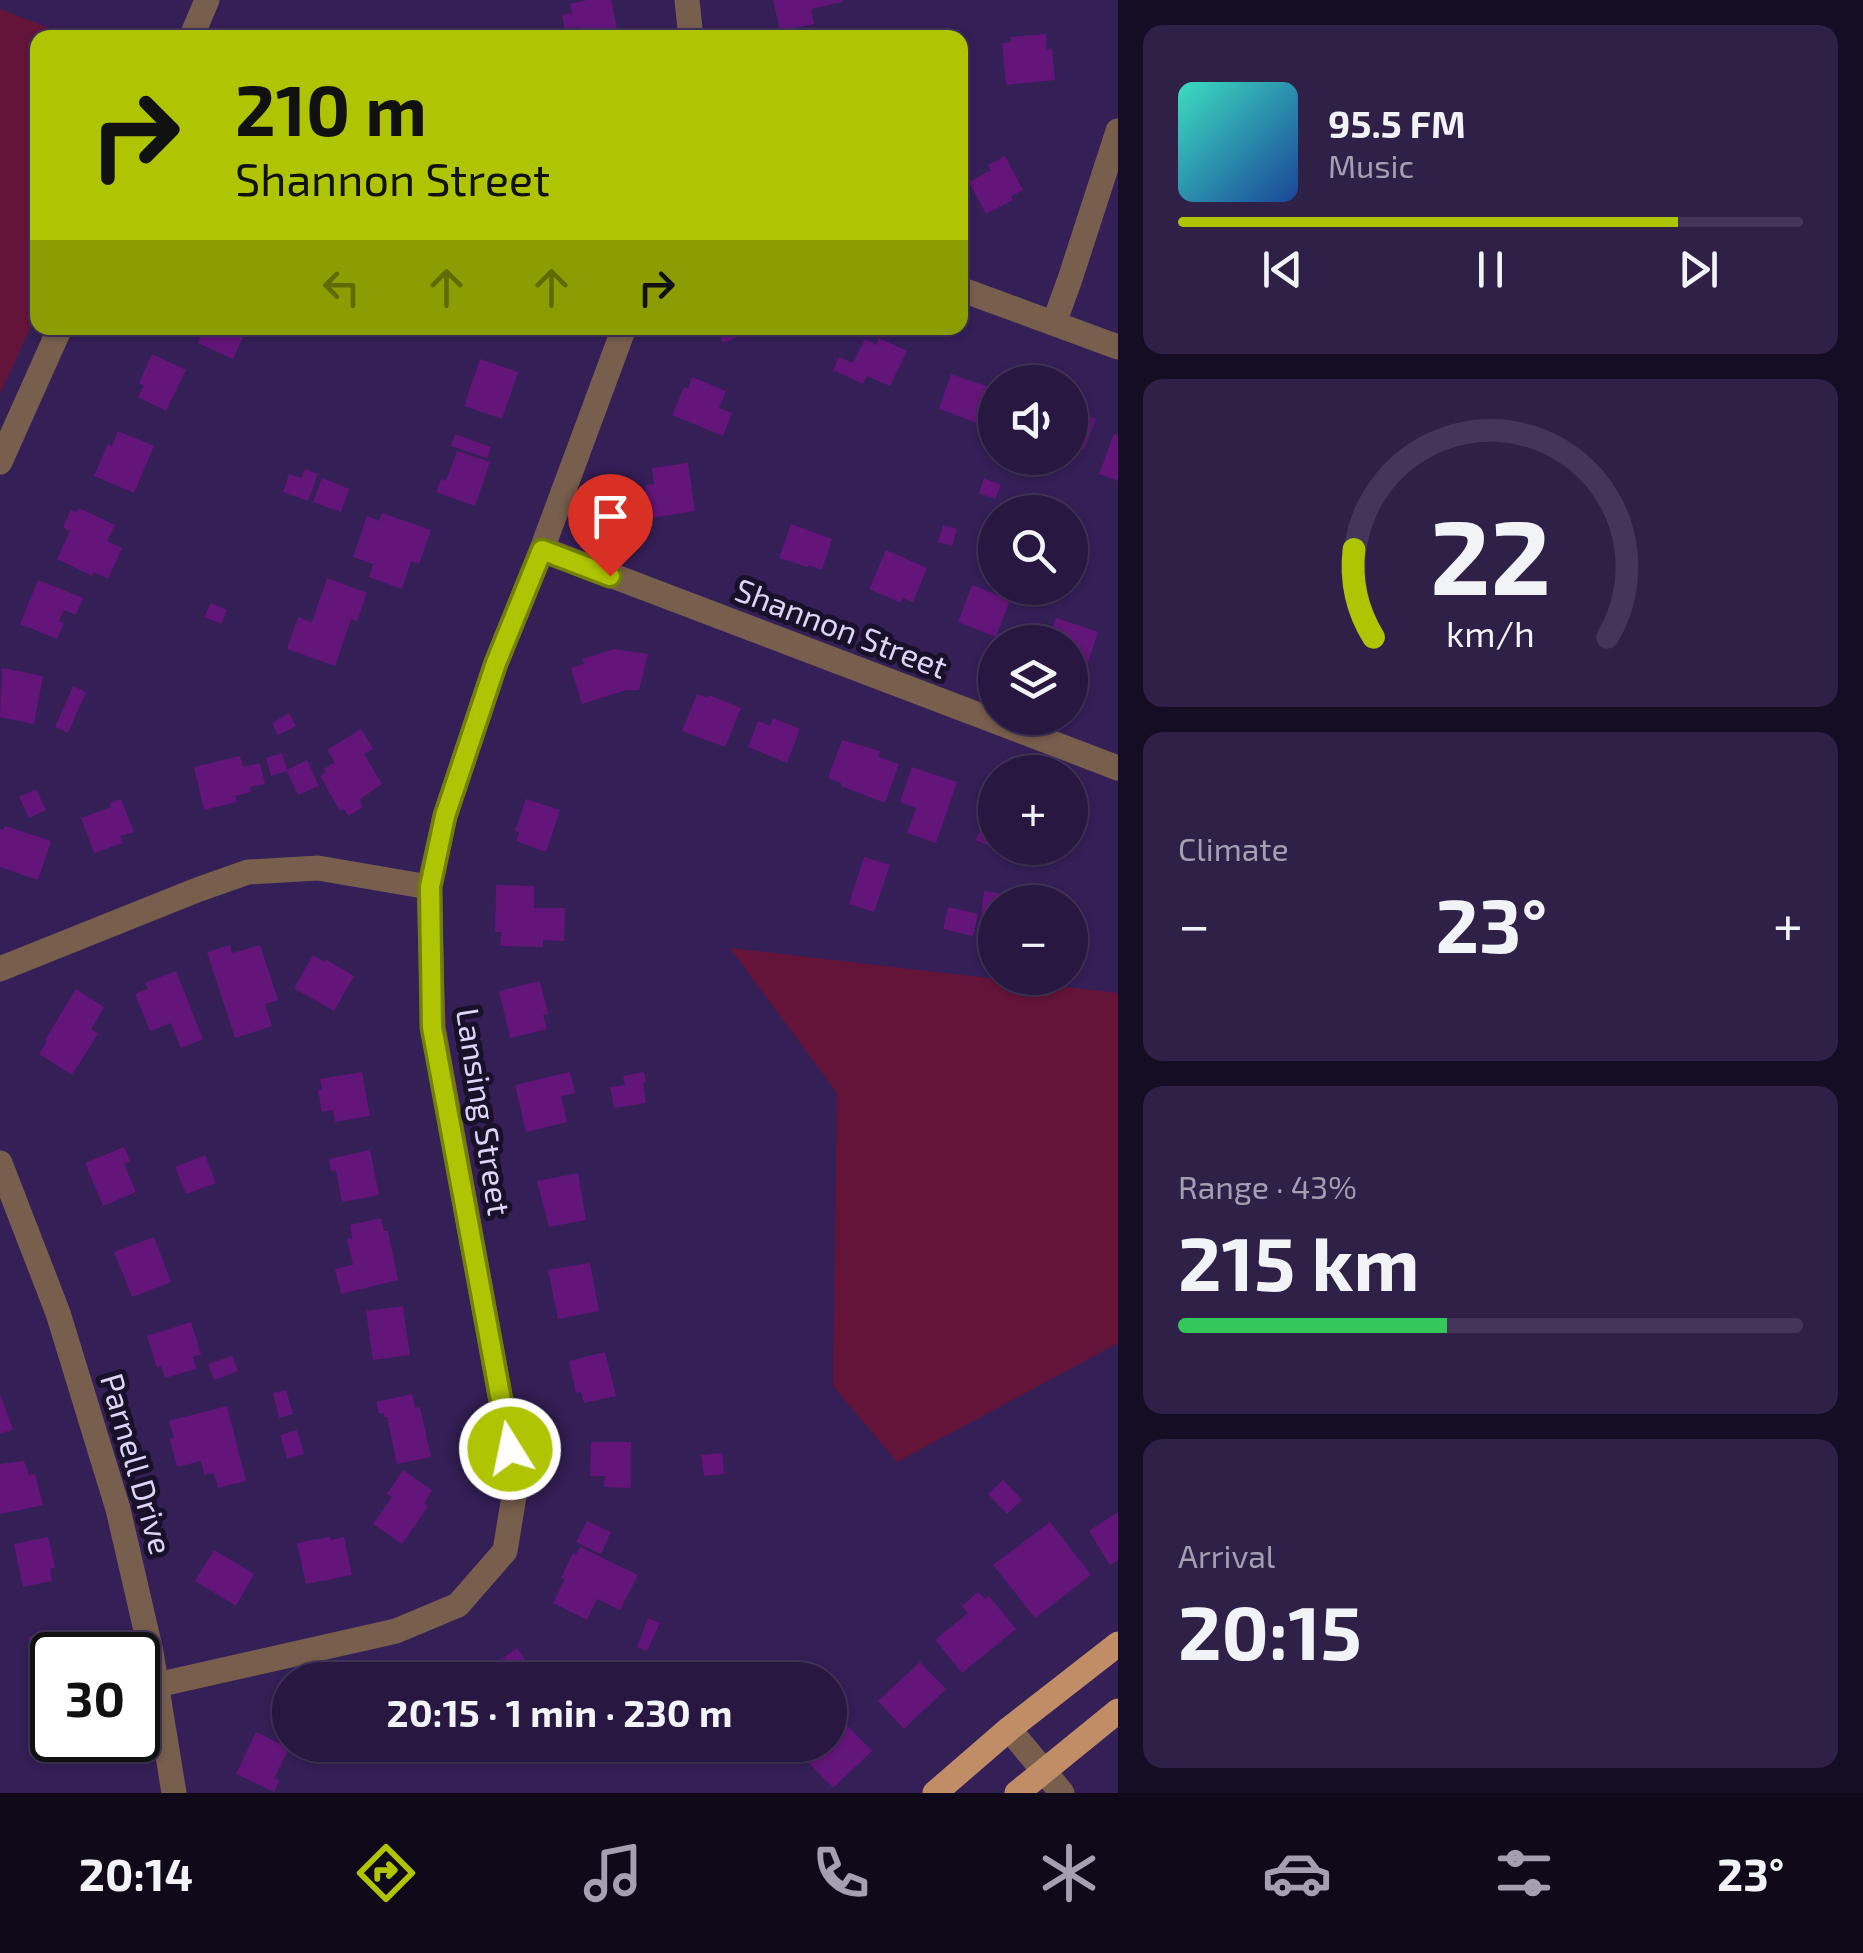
<!DOCTYPE html>
<html lang="en">
<head>
<meta charset="utf-8">
<style>
  :root { --surface:#271741; --page:#2f2048; --text:#f1f3f6; --muted:#a49fb1; --line:#43365a; --accent:#afc504 }
  body { margin:0; font-family:"Exo 2",sans-serif; background:var(--page); color:var(--text); height:100vh; display:flex; flex-direction:column; font-size:38px; white-space:nowrap }
  * { box-sizing:border-box; margin:0 }
  p { font-size:32px; color:var(--muted) }
  .icon { flex:none; width:55px; height:55px; fill:none; stroke:currentColor; stroke-width:2; stroke-linecap:round; stroke-linejoin:round }
  .map { position:relative; flex:1; overflow:hidden }
  .side { display:flex; flex-direction:column; gap:25px; padding:25px; background:#150d24; width:745px }
  .side>* { flex:none }
  .top-card { position:absolute; left:30px; top:30px; width:938px; height:305px; border-radius:20px; box-shadow:0 2px 8px #0004,0 0 0 2px var(--line); background:#afc504; color:#111; overflow:hidden }
  .buttons { position:absolute; left:978px; top:365px; display:grid; gap:20px }
  .buttons a { display:grid; place-items:center; width:110px; height:110px; border-radius:50%; background:var(--surface); box-shadow:0 2px 8px #0004,0 0 0 2px var(--line); font-size:50px }
  .speed { position:absolute; left:30px; top:1632px; display:flex; gap:20px; font-size:50px; font-weight:700; text-align:center }
  .speed>* { display:grid; place-content:center; width:130px; height:130px; border-radius:50%; background:var(--surface); box-shadow:0 2px 8px #0004,0 0 0 2px var(--line); line-height:1 }
  .speed .limit { border:5px solid #111; border-radius:15px; background:#fff; color:#111 }
  .pin { position:absolute; display:grid; place-items:center; width:85px; height:85px; color:#fff; margin:-102px -42px; border-radius:50% 50% 50% 0; rotate:-45deg; box-shadow:0 0 10px #0007 }
  .pin .icon { rotate:45deg }
  .me { position:absolute; width:110px; margin:-55px; rotate:350deg; stroke-linejoin:round; filter:drop-shadow(0 0 8px #0008) }
  .turn { display:flex; align-items:center; gap:35px; height:210px; padding:0 40px; font-size:45px }
  .turn .icon { width:130px; height:130px; stroke-width:2.5 }
  .turn b { display:block; font-size:70px; line-height:85px }
  .lanes { display:flex; align-items:center; height:95px; padding:0 40px; background:#0003; justify-content:center; gap:50px; direction:ltr }
  .lanes .off { opacity:.35 }
  .big { font-size:75px; font-weight:700; line-height:1.1 }
  .side .tile { flex:1; display:flex; flex-direction:column; justify-content:center; gap:15px; min-width:0; padding:0 35px; border-radius:20px; background:var(--page) }
  .side .dial { align-items:center; gap:0 }
  .dial svg { height:260px; overflow:visible; fill:none; stroke:var(--line); stroke-width:7; stroke-linecap:round; text-anchor:middle }
  .dial text { fill:var(--text); stroke:none }
  .song { display:flex; align-items:center; gap:30px }
  .cover { width:120px; height:120px; border-radius:15px; background:linear-gradient(135deg,hsl(170 70% 55%),hsl(220 70% 35%)) }
  .played { height:10px; border-radius:5px; background:linear-gradient(90deg,var(--accent) 80%,var(--line) 80%) }
  .keys { display:flex; justify-content:space-around; direction:ltr }
  .heat { display:flex; justify-content:space-between; align-items:center; font-size:55px; direction:ltr }
  .charge { height:15px; border-radius:8px; background:linear-gradient(90deg,#34c759 43%,var(--line) 0) }
  .trip { position:absolute; left:272px; top:1662px; width:575px; height:100px; border-radius:50px; background:var(--surface); box-shadow:0 2px 8px #0004,0 0 0 2px var(--line); font-weight:700; line-height:100px; text-align:center }
  .tabs { display:flex; height:160px; justify-content:space-around; align-items:center; background:#10091a; color:var(--muted) }
  .tabs .icon { width:70px; height:70px }
  .tabs .selected { color:var(--accent) }
  .tabs b { font-size:45px; color:var(--text) }
  main { display:flex; flex:1; min-height:0 }
  .map>svg:first-child { display:block }
</style>
</head>
<body>
<main>
<div class="map">
<svg width="1118" height="1793" viewBox="0 0 1118 1793">
  <rect width="100%" height="100%" fill="#341f57"/>
  <path fill="#651439" d="M0 9 73 37 38 38 37 313 0 394Z
    M730 948 1118 993V1343L897 1462 833 1386 837 1093Z"/>
  <path fill="#64157a" d="M587 0H611L619 38H580L578 27 565 30 562 15 572 13 570 4Z
    M773 0H843V2L811 9 814 24 780 31Z
    M1046 34 1047 50 1052 49 1055 80 1006 85 1002 43 1011 42V37Z
    M1005 156 1023 190 1011 196 1013 200 986 214 969 182 991 170 988 165Z
    M183 328H247L233 359 198 343 201 336Z
    M717 328H761L723 343Z
    M879 338 907 351 890 386 867 376 863 384 833 370 839 357 853 363 865 339 876 345Z
    M152 354 186 370 166 411 138 397 144 386 139 383Z
    M480 359 518 372 502 419 464 406Z
    M951 374 995 389 983 425 939 409Z
    M692 377 726 391 719 408 732 413 723 436 672 415 684 387 688 389Z
    M1084 415 1096 419 1084 450 1072 445Z
    M118 431 154 446 134 493 94 476 108 444 112 446Z
    M455 434 491 447 487 458 451 446Z
    M1114 434 1118 436V481L1099 474Z
    M457 451 490 462 475 506 436 492 441 479 446 481Z
    M688 463 695 511 650 518 645 485 654 484 652 468Z
    M305 469 318 474 308 501 283 492 289 474 301 478Z
    M322 478 349 489 341 512 313 502Z
    M984 478 1001 485 995 499 979 493Z
    M79 508 115 525 107 541 122 548 108 579 94 572 92 576 57 559 70 531 63 527 71 510 77 512Z
    M382 513 431 530 419 564 411 561 402 589 369 577 373 564 353 557 367 516 379 521Z
    M791 524 832 539 822 570 808 565 807 567 779 558Z
    M943 525 957 529 952 546 938 542Z
    M886 550 927 568 913 602 903 598 901 603 869 589Z
    M327 578 367 593 357 621 351 619 335 666 287 649 298 617 312 622Z
    M38 580 83 598 76 615 64 610 59 621 64 623 57 639 20 624Z
    M972 585 1010 600 996 637 958 622Z
    M211 603 227 610 221 624 204 617Z
    M1056 618 1098 632 1088 663 1070 658V642H1048Z
    M614 649 648 654 639 690H626L582 704 571 668 584 664 582 659Z
    M2 668 43 676 34 724 0 717Z
    M73 686 86 692 68 733 55 727Z
    M697 694 708 698 709 695 741 708 725 747 682 731Z
    M289 713 296 726 278 735 272 723Z
    M773 718 800 729 787 763 748 747 758 721 770 726Z
    M361 729 373 749 364 754 382 784 359 800 363 807 348 816 344 809 340 811 320 776 326 772 324 769 335 762 327 750Z
    M842 740 880 751 878 757 899 764 885 803 841 786V783L828 778Z
    M282 753 287 770 307 760 319 786 298 795 287 771 271 776 266 758Z
    M240 756 243 767 260 763 265 784 250 787 251 792 235 796 237 802 204 810 194 767Z
    M912 767 957 782 936 843 907 833 916 808 900 802Z
    M36 789 46 810 29 818 19 797Z
    M121 799 134 832 120 836 123 843 94 853 81 818 111 807 110 803Z
    M526 799 560 810 546 852 516 841 519 832 515 831Z
    M995 799V848H1028L1022 861 976 840Z
    M5 826 51 841 38 880 0 867V829L3 830Z
    M864 857 890 865 874 912 849 904Z
    M496 885 534 886V908H565L564 941 543 940V947L500 946 501 932H495Z
    M984 891 1009 895 1008 902H995V917L981 914Z
    M948 907 978 914 973 936 943 929Z
    M230 945 232 953 260 945 278 1000 265 1004 272 1026 235 1038 207 952Z
    M313 955 325 962V959L354 976 334 1011 294 988Z
    M176 971 203 1039 181 1048 171 1023 150 1031 135 994 148 989 145 983Z
    M540 981 548 1014 543 1015 547 1029 510 1038 499 991Z
    M76 989 104 1007 91 1029 98 1034 72 1075 39 1054 47 1041 45 1040Z
    M362 1072 370 1116 335 1122 333 1110 322 1112 318 1090H322L320 1079Z
    M570 1072 575 1093 561 1096 567 1122 526 1132 515 1085Z
    M644 1072 646 1082 643 1083 646 1103 614 1108 610 1087 625 1085 623 1076Z
    M124 1147 130 1161 124 1164 136 1192 103 1206 85 1163Z
    M370 1150 379 1195 342 1202 336 1170 331 1171 329 1159Z
    M205 1155 216 1183 186 1194 175 1167Z
    M578 1173 586 1220 549 1227 537 1181Z
    M381 1218 384 1231H388L398 1280 341 1294 335 1269 353 1265 347 1239 352 1238 350 1225Z
    M154 1237 171 1282 132 1297 114 1252Z
    M590 1263 599 1311 558 1319 548 1270Z
    M403 1306 410 1355 373 1360 366 1311Z
    M191 1322 201 1354 193 1357 196 1369 165 1378 161 1366 157 1368 147 1336Z
    M605 1352 616 1396 584 1403 581 1392 576 1393 569 1361Z
    M232 1356 238 1371 214 1380 208 1364Z
    M286 1390 293 1414 279 1418 273 1393Z
    M0 1394 13 1429 0 1434Z
    M412 1394 415 1408 420 1407 431 1457 397 1464 387 1417H384V1413L379 1414 376 1402Z
    M227 1406 246 1481 218 1488 214 1473 204 1475 201 1461 177 1467 170 1439 174 1438 169 1421Z
    M297 1430 304 1454 287 1459 280 1435Z
    M591 1442H631V1488L604 1487 605 1476H590Z
    M722 1453 724 1474 704 1476 701 1455Z
    M24 1461 29 1475 35 1474 43 1505 0 1514V1464Z
    M403 1470 432 1490 424 1503 428 1506 402 1544 373 1524 392 1497 387 1494Z
    M1003 1480 1022 1500 1007 1514 988 1494Z
    M1118 1512V1560L1110 1565 1089 1531Z
    M587 1521 611 1532 601 1554 576 1542Z
    M1050 1522 1091 1575 1035 1618 993 1565Z
    M48 1537 55 1567 50 1569 52 1581 23 1587 14 1544Z
    M330 1537 331 1540 344 1537 352 1575 306 1584 297 1543Z
    M580 1547 638 1575 620 1610 597 1599 587 1620 553 1603 565 1579 561 1578 573 1553 576 1555Z
    M214 1550 254 1574 236 1606 195 1581Z
    M978 1592 985 1599 989 1596 1016 1629 962 1673 935 1640 968 1613 962 1606Z
    M648 1618 660 1623 647 1651 637 1647Z
    M57 1630 62 1655H52V1675L37 1678 28 1637Z
    M517 1648 540 1680H473Z
    M920 1662 946 1689 904 1729 878 1701Z
    M845 1723 872 1751 833 1788 806 1760 811 1755 805 1748 808 1745H814L818 1748 822 1745H830V1737Z
    M256 1732 289 1748 274 1778 279 1781 274 1792 236 1774Z
    M53 1740H89L92 1754 58 1761Z
    M385 1745H419L420 1746 401 1751 402 1758 390 1761Z"/>
  <g fill="none" stroke-linecap="round" stroke-linejoin="round">
    <path stroke="#785e4c" stroke-width="25" d="M687 0 691 38
      M191 38 207 0
      M960 289 1118 347
      M1054 323 1070 279 1118 131
      M0 462 60 328
      M542 549 1118 768
      M0 969 197 890 248 872 318 868 429 887
      M0 1163 58 1313 118 1509 151 1652 174 1793
      M157 1685 396 1631 458 1605 505 1551 516 1484 433 1027 429 887 445 816 496 663 542 549 624 328
      M1009 1729 1062 1793"/>
    <path stroke="#c18d67" stroke-width="25" d="M935 1793 1009 1729 1118 1644
      M1017 1793 1118 1711"/>
  </g>
  <g fill="none" stroke-linecap="round" stroke-linejoin="round">
    <g stroke="#728003" stroke-width="25">
      <path id="route" d="M510 1449 432 1027 430 887 445 816 496 663 542 550 610 576"/>
    </g>
    <use href="#route" stroke="#afc504" stroke-width="18"/>
  </g>
  <g text-anchor="middle" stroke-width="10" stroke-linejoin="round" paint-order="stroke">
    <g font-size="32" fill="#ddd4f7" stroke="#191029">
      <text transform="translate(841 629) rotate(21)" y="11">Shannon Street</text>
      <text transform="translate(483 1112) rotate(81)" y="11">Lansing Street</text>
      <text transform="translate(136 1464) rotate(74)" y="11">Parnell Drive</text>
    </g>
  </g>
</svg>
<div class="buttons">
<a><svg class="icon" aria-label="sound" viewBox="0 0 24 24"><path d="M4 9h4l5-4v14l-5-4H4zM17 9q2 3 0 6"/></svg></a>
<a><svg class="icon" aria-label="search" viewBox="0 0 24 24"><circle cx="10" cy="10" r="6"/><path d="M15 15l6 6"/></svg></a>
<a><svg class="icon" aria-label="layers" viewBox="0 0 24 24"><path d="M12 4l9 5-9 5-9-5zM3 14l9 5 9-5"/></svg></a>
<a>+</a>
<a>−</a>
</div>
<div class="speed"><div class="limit">30</div></div>
<div class="pin" style="left:610px;top:576px;background:#d93025"><svg class="icon" aria-label="arrive" viewBox="0 0 24 24"><path d="M6 21V4h12l-3 4 3 4H6"/></svg></div>
<svg class="me" style="left:510px;top:1449px" viewBox="-20 -20 40 40"><circle r="17" fill="#afc504" stroke="#fff" stroke-width="3"/><path d="M0-11L8 9 0 5-8 9z" fill="#fff"/></svg>
<div class="trip">20:15 · 1 min · 230 m</div>
<div class="top-card">
<div class="turn"><svg class="icon" aria-label="right" viewBox="0 0 24 24"><path d="M7 20v-9h11M14 6l5 5-5 5"/></svg><div><b>210 m</b>Shannon Street</div></div>
<div class="lanes"><svg class="icon off" aria-label="left" viewBox="0 0 24 24"><path d="M17 20v-9H6M10 6l-5 5 5 5"/></svg><svg class="icon off" aria-label="ahead" viewBox="0 0 24 24"><path d="M12 20V5M6 11l6-6 6 6"/></svg><svg class="icon off" aria-label="ahead" viewBox="0 0 24 24"><path d="M12 20V5M6 11l6-6 6 6"/></svg><svg class="icon" aria-label="right" viewBox="0 0 24 24"><path d="M7 20v-9h11M14 6l5 5-5 5"/></svg></div>
</div>
</div>
<section class="side">
<div class="tile">
<div class="song"><i class="cover"></i><div><b>95.5 FM</b><p>Music</p></div></div>
<div class="played"></div>
<div class="keys"><svg class="icon" aria-label="previous" viewBox="0 0 24 24"><path d="M18 5L8 12l10 7zM5 5v14"/></svg><svg class="icon" aria-label="pause" viewBox="0 0 24 24"><path d="M8 5v14M16 5v14"/></svg><svg class="icon" aria-label="next" viewBox="0 0 24 24"><path d="M6 5l10 7-10 7zM19 5v14"/></svg></div>
</div>
<div class="tile dial"><svg viewBox="0 0 100 80">
<path d="M14 69A42 42 0 1 1 86 69"/>
<path d="M14 69A42 42 0 0 1 8 42" stroke="#afc504"/>
<text x="50" y="56" font-size="32" font-weight="700">22</text>
<text x="50" y="72" font-size="11">km/h</text>
</svg></div>
<div class="tile"><p>Climate</p>
<div class="heat"><a>−</a><b class="big">23°</b><a>+</a></div>
</div>
<div class="tile"><p>Range · 43%</p><b class="big">215 km</b><div class="charge"></div></div>
<div class="tile"><p>Arrival</p><b class="big">20:15</b></div>
</section>
</main>
<nav class="tabs">
<b>20:14</b>
<svg class="icon selected" aria-label="directions" viewBox="0 0 24 24"><path d="M12 3l9 9-9 9-9-9zM9 14v-3h6M13 9l2 2-2 2"/></svg>
<svg class="icon" aria-label="music" viewBox="0 0 24 24"><path d="M9 18V5l10-2v13"/><circle cx="6" cy="18" r="3"/><circle cx="16" cy="16" r="3"/></svg>
<svg class="icon" aria-label="phone" viewBox="0 0 24 24"><path d="M5 4h4l2 5-3 2q2 4 5 5l2-3 5 2v4C11 20 4 13 5 4z"/></svg>
<svg class="icon" aria-label="climate" viewBox="0 0 24 24"><path d="M12 3v18M4 7l16 10M4 17L20 7"/></svg>
<svg class="icon" aria-label="car" viewBox="0 0 24 24"><path d="M5 17H2v-5l4-1 3-4h7l3 4 3 1v5h-3M9 17h6M6 11h13"/><circle cx="7" cy="17" r="2"/><circle cx="17" cy="17" r="2"/></svg>
<svg class="icon" aria-label="filters" viewBox="0 0 24 24"><path d="M4 7h16M4 17h16"/><circle cx="9" cy="7" r="2"/><circle cx="15" cy="17" r="2"/></svg>
<b>23°</b>
</nav>
</body>
</html>
